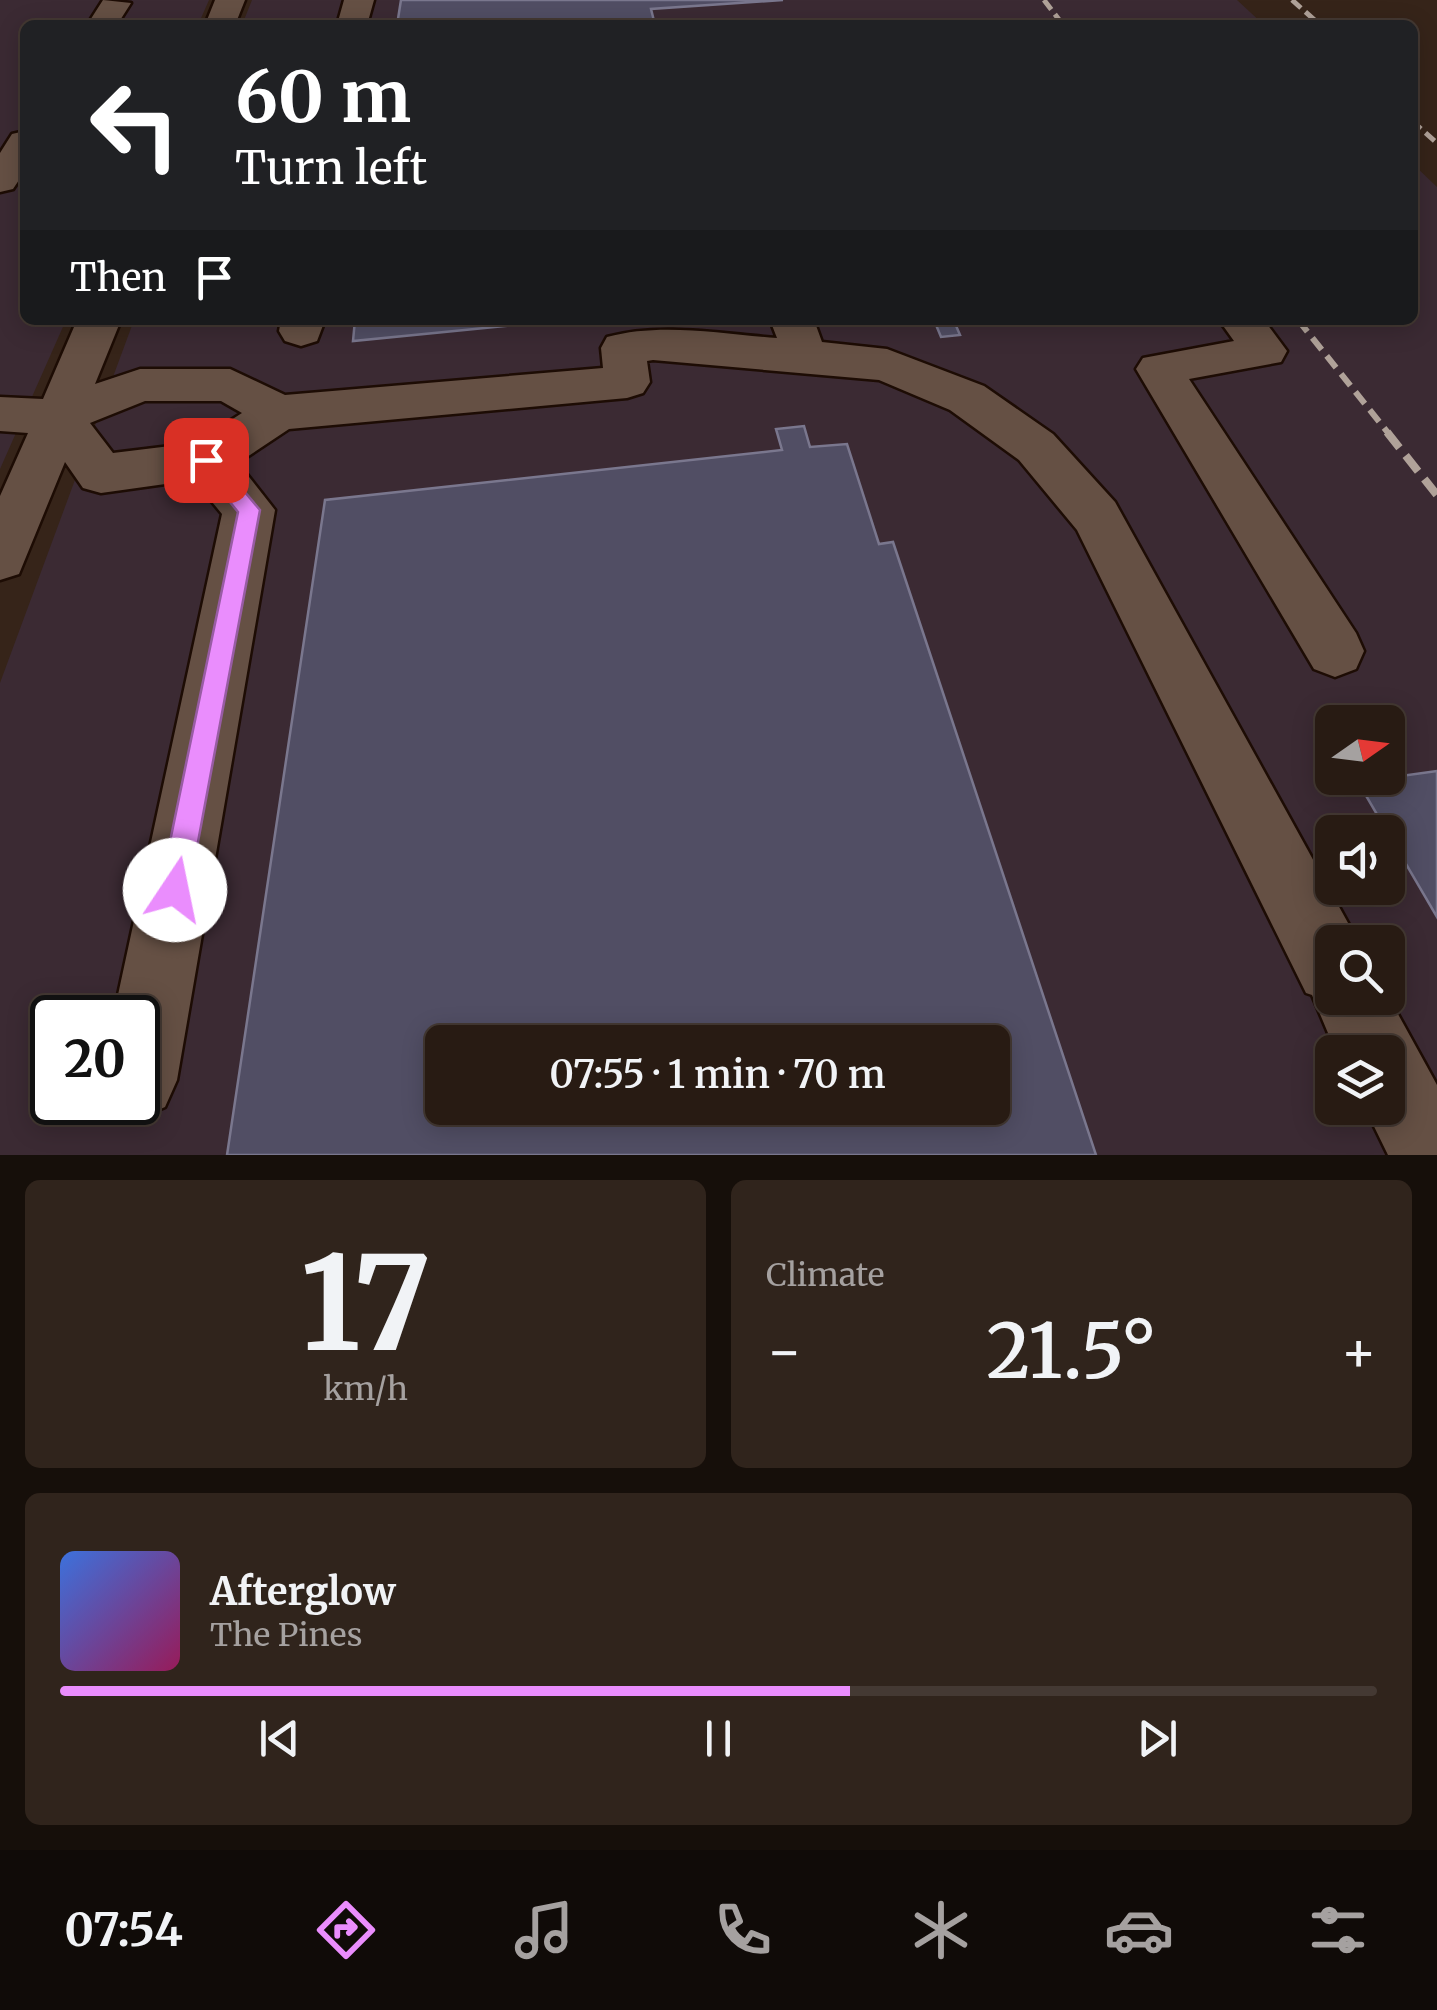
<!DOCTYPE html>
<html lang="en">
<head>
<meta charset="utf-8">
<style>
  :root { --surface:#281b13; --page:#30241c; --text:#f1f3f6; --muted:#a5a1a0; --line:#443933; --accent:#ea8dfd }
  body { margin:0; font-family:Merriweather,serif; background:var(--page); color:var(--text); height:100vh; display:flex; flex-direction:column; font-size:38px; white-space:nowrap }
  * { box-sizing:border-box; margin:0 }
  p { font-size:32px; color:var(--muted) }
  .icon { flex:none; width:55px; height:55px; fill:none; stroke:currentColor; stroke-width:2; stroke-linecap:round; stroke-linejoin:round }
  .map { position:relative; height:1155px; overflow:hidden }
  .side { display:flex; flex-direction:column; gap:25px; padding:25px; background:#160f0a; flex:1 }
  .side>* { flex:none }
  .top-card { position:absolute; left:20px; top:20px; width:1398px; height:305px; border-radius:15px; box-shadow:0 5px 25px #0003,0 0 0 2px var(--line); background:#202124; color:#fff; overflow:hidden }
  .needle { width:65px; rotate:76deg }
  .tools { position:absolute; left:1315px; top:705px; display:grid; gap:20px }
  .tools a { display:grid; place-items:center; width:90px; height:90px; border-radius:15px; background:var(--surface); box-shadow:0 5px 25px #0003,0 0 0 2px var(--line); font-size:50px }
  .speed { position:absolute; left:30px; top:995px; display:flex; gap:20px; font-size:50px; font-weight:700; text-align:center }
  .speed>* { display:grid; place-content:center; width:130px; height:130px; border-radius:50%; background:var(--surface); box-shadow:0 5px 25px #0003,0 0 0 2px var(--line); line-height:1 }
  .speed .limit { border:5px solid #111; border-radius:15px; background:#fff; color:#111 }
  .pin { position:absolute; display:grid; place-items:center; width:85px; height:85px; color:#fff; margin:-42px; border-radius:20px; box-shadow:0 5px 15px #0006 }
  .me { position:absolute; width:110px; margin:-55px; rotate:11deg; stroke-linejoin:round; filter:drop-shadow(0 0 8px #0008) }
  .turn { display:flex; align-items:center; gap:35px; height:210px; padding:0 50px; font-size:45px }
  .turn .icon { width:130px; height:130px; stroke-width:2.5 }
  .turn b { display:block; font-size:70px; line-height:85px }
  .then { display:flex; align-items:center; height:95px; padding:0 50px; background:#0003; gap:20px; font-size:38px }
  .big { font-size:75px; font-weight:600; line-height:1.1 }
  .side .tile { flex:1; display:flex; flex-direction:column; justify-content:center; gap:15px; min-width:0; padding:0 35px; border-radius:15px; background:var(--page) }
  .side .dial { align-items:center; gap:0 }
  .dial b { font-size:130px; line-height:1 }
  .song { display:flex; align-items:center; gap:30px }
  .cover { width:120px; height:120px; border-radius:15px; background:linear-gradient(135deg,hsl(220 70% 55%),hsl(330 70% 35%)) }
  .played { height:10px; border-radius:5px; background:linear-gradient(90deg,var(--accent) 60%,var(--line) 60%) }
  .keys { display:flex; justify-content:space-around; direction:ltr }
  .heat { display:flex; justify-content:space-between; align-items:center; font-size:55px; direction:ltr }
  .side .tiles { flex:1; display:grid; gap:25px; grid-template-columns:1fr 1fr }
  .tile:last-child { grid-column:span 2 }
  .trip { position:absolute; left:425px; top:1025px; width:585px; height:100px; border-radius:15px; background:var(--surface); box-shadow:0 5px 25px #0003,0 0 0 2px var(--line); font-weight:600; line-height:100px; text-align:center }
  .menu { display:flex; height:160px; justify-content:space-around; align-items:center; background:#100b08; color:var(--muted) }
  .menu .icon { width:70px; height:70px }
  .menu .on { color:var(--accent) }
  .menu b { font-size:45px; color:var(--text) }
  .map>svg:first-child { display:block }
</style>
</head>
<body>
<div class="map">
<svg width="1437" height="1155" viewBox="0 0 1437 1155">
  <rect width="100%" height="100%" fill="#362419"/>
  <path fill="#3b2a33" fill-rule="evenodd" d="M0 0H209L198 25H25V320H66L0 469Z
    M252 0H1237L1264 25H242Z
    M1413 164 1437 187V1155H0V683L134 320H1412ZM1332 722H1388V778H1332ZM1332 832H1388V888H1332ZM1332 942H1388V998H1332ZM52 1018H138V1102H52ZM442 1042H992V1108H442ZM1332 1052H1388V1108H1332Z"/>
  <path fill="#514e64" stroke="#7a778e" stroke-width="2.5" fill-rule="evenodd" d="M401 0H783L651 9 655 25H397Z
    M355 320H567L353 341Z
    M934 320H971L954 321 960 335 941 337Z
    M804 426 810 447 847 444 879 544 893 542 1096 1155H227L325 500 782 450 776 429ZM442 1042H992V1108H442Z
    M1437 771V917L1358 782Z"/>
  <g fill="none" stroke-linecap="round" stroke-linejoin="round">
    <g stroke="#1d0c04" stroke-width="5">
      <path id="minor" d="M103 0 131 3 117 25H87Z
        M215 0H245L235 25H205Z
        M344 0H374L367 25H337Z
        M25 131V171L13 189 0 192V153L12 134Z
        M77 320H121L95 384 140 369H230L285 395 603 368 601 348 607 337C661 322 722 334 777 338L770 320H814L822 342 887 349 984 386 1053 434 1115 502 1358 941 1332 942V998L1388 996 1437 1085V1155H1388L1365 1108H1388V1052H1336L1312 995 1306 993 1077 530 1019 460 950 410 879 380 653 360 647 361 650 382 643 393 627 398 289 429 238 463 275 510 177 1080 165 1107 138 1119 111 1107 109 1102H138V1018H113L222 514 194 480 101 493 83 488 65 462 19 574 0 580V496L28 433 0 431V397L43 399ZM145 401H221L242 413 195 443 113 453 90 423Z
        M281 320H325L317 341 301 346 285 341 279 331Z
        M1219 320H1264L1287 351 1281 362 1189 379 1356 633 1364 651 1356 669 1335 677 1314 669 1136 369 1143 358 1234 341Z"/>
    </g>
    <use href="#minor" fill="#655044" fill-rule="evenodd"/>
    <path stroke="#b0a299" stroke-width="5" stroke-dasharray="12 6" stroke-linecap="butt" d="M1044 0 1063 25
      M1292 0 1320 25
      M1412 121 1437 143"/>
    <path stroke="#b0a299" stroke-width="6" stroke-dasharray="15 8" stroke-linecap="butt" d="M1298 320 1389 434"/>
    <path stroke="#b0a299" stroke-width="8" stroke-dasharray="20 10" stroke-linecap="butt" d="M1387 432 1437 495"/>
  </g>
  <path fill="#ea8dfd" stroke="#985ca4" stroke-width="2.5" d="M206 452 213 454 260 510 189 890 185 900 175 904 165 900 160 890 238 512 196 460Z"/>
</svg>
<div class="tools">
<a><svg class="needle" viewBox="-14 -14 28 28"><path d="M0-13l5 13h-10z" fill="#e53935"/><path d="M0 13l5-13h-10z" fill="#a5a1a0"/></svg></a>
<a><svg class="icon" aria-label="sound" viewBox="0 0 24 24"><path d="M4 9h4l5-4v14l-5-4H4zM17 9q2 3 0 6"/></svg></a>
<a><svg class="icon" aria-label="search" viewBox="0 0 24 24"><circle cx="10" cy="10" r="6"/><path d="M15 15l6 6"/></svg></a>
<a><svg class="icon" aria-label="layers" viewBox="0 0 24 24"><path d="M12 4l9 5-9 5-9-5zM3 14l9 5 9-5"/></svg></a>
</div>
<div class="speed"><div class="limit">20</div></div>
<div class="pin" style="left:206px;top:460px;background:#d93025"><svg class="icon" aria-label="arrive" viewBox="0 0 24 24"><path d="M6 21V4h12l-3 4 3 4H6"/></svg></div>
<svg class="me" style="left:175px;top:890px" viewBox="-20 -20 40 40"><circle r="19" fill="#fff"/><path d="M0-13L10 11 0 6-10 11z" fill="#ea8dfd"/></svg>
<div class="trip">07:55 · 1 min · 70 m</div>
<div class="top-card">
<div class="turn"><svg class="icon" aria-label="left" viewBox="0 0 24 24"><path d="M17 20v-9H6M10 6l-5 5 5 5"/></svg><div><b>60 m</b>Turn left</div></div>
<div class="then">Then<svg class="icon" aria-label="arrive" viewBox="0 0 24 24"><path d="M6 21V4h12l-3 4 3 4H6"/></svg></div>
</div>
</div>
<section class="side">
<div class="tiles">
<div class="tile dial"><b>17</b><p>km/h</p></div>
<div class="tile"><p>Climate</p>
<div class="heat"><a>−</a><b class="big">21.5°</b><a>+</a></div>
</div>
<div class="tile">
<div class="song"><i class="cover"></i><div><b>Afterglow</b><p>The Pines</p></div></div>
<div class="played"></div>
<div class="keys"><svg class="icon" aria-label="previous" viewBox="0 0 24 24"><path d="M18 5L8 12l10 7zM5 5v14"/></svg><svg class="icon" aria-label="pause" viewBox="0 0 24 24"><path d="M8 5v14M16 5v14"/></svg><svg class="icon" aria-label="next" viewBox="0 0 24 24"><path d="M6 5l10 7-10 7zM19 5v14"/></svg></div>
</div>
</div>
</section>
<nav class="menu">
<b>07:54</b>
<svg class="icon on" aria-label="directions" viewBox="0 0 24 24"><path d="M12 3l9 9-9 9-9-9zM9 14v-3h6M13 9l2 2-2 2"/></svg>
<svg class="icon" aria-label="music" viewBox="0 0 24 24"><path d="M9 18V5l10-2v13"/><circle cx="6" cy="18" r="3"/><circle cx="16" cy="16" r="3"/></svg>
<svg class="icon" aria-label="phone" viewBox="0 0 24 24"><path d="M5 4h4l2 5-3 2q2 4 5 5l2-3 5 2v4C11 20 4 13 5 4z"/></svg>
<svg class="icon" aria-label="climate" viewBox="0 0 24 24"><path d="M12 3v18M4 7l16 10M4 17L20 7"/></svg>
<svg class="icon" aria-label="car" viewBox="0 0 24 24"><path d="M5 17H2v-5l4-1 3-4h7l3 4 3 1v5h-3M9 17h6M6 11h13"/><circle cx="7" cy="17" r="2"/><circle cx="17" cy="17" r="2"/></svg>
<svg class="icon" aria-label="filters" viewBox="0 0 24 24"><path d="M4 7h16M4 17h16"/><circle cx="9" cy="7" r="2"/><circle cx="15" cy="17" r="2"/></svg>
</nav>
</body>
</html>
